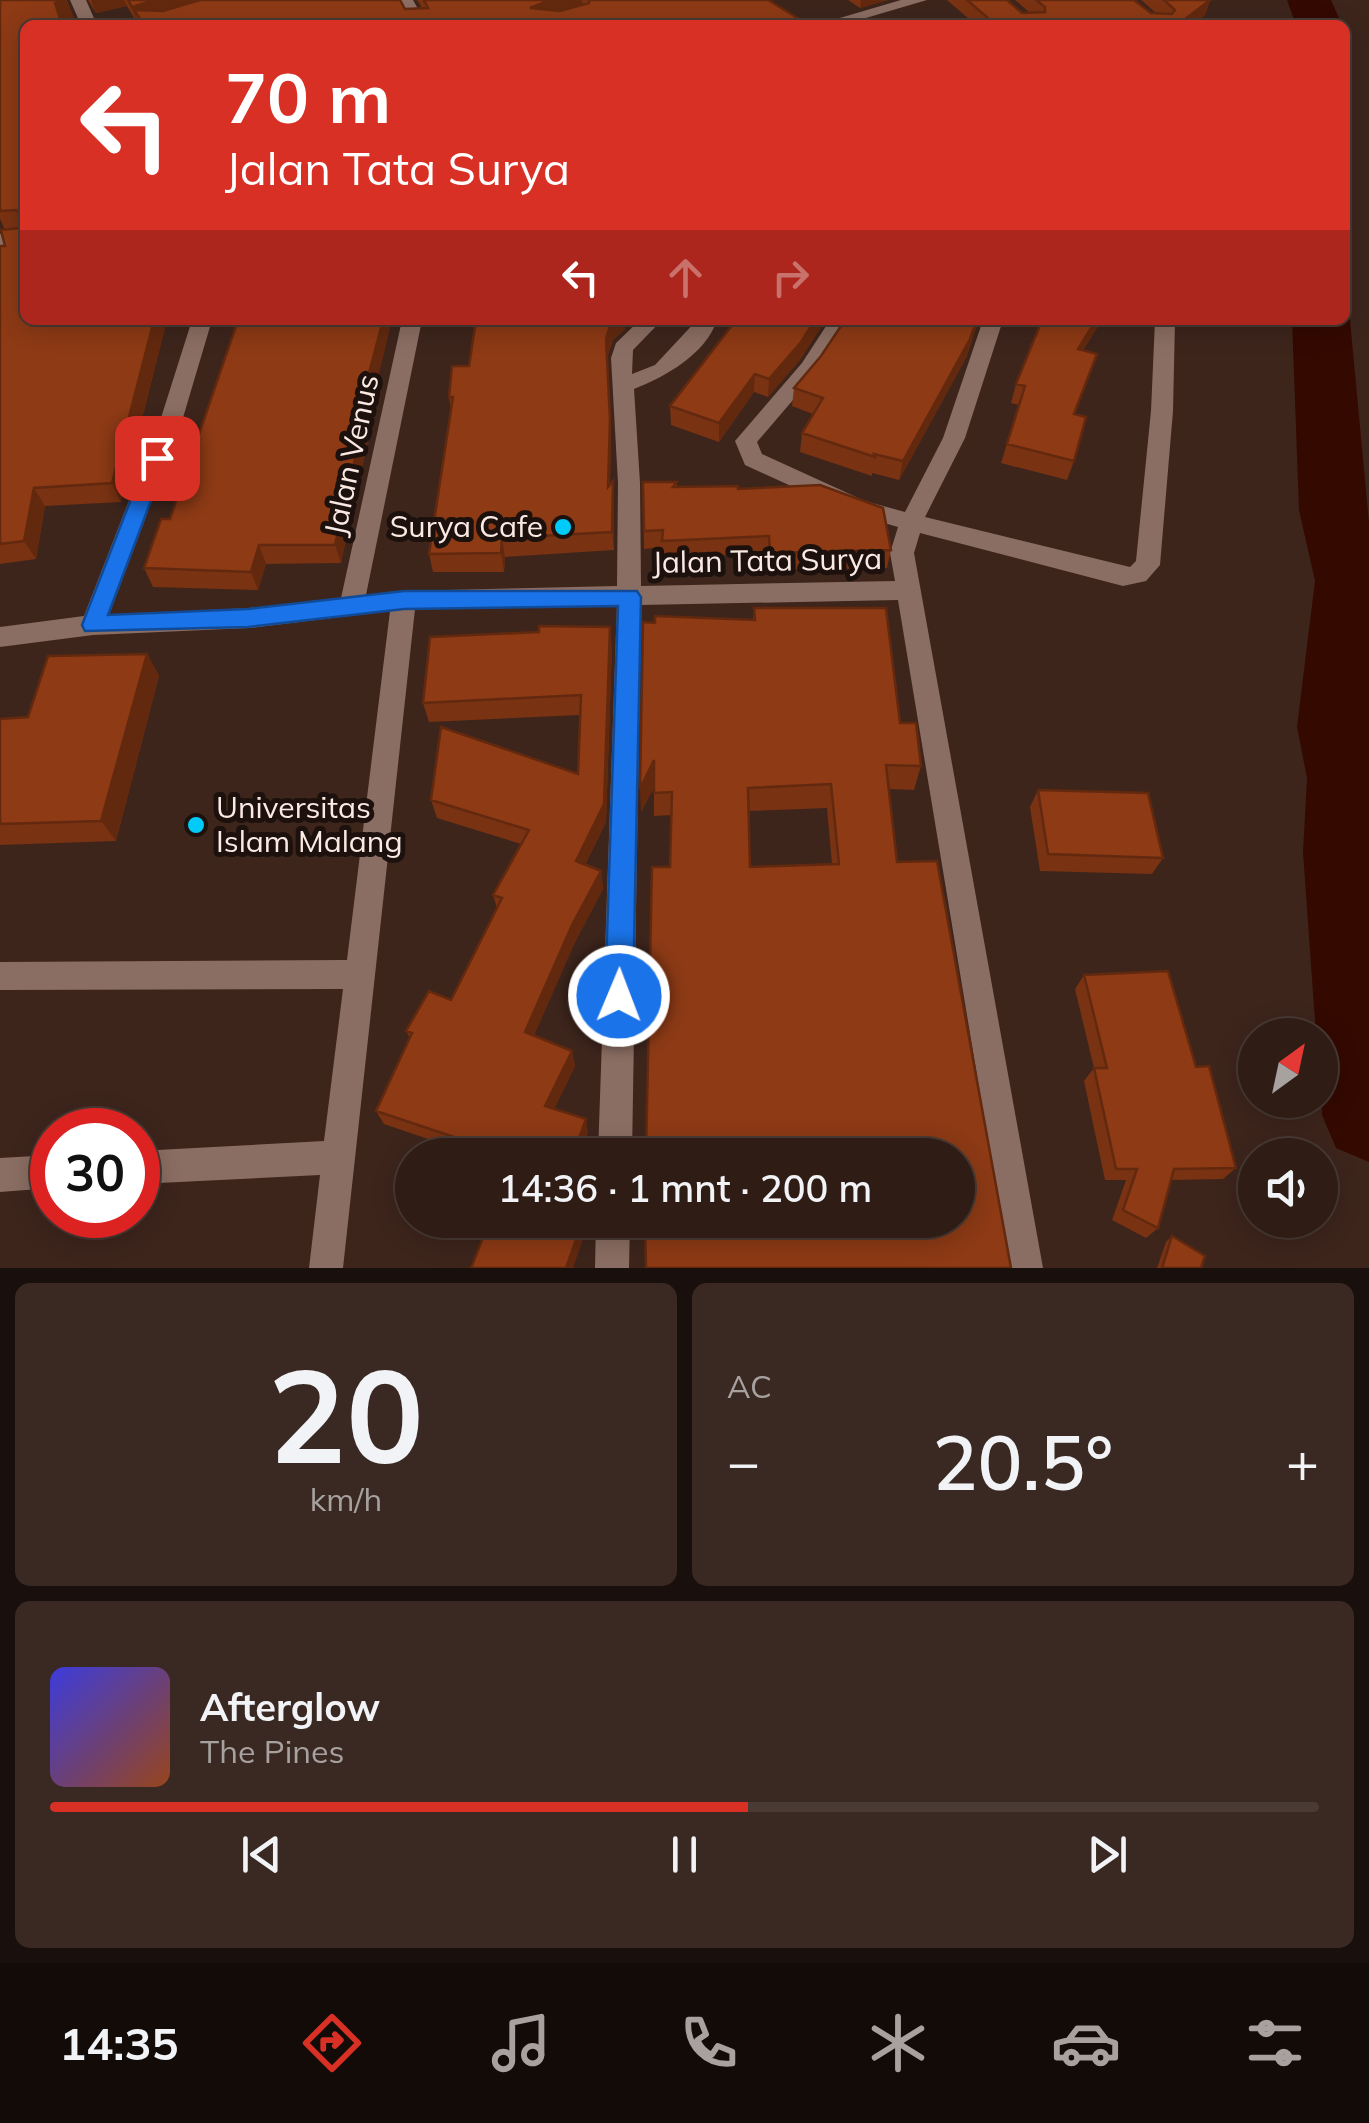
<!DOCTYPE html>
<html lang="id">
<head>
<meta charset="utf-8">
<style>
  :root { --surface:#2e1c15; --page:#3a2922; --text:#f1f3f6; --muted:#a7a1a0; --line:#493a34; --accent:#d93025 }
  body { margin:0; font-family:Mulish,sans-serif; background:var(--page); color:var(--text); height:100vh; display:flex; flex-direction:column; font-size:38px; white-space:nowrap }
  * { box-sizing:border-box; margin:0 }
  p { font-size:32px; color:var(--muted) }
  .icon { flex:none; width:55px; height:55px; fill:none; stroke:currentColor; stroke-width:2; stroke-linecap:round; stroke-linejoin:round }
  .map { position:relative; height:1268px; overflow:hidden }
  .sheet { display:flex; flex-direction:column; gap:15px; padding:15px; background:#190f0c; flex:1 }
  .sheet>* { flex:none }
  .hud { position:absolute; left:20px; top:20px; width:1330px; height:305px; border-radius:15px; box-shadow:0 5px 25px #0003,0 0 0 2px var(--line); background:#d93025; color:#fff; overflow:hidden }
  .needle { width:65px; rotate:33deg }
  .fabs { position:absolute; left:1238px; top:1018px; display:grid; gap:20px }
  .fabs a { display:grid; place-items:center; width:100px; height:100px; border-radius:50%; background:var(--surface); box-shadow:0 5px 25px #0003,0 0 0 2px var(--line); font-size:50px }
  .speed { position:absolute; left:30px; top:1108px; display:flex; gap:20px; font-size:50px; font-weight:700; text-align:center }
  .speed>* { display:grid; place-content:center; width:130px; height:130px; border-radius:50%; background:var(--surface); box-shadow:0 5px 25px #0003,0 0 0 2px var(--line); line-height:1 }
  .speed .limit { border:15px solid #d22; background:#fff; color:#111 }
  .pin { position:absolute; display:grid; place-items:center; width:85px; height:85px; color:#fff; margin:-42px; border-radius:20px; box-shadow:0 5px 15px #0006 }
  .me { position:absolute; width:110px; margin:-55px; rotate:1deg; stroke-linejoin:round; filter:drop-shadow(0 0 8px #0008) }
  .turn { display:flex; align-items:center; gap:35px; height:210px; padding:0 40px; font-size:45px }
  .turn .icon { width:130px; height:130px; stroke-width:2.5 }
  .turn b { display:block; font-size:70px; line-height:85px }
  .lanes { display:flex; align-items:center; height:95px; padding:0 40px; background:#0003; justify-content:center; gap:50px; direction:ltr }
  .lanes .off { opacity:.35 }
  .big { font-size:75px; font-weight:600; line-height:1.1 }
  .sheet .widget { flex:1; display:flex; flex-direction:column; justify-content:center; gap:15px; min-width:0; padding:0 35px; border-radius:15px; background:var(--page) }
  .sheet .dial { align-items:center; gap:0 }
  .dial b { font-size:130px; line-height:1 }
  .song { display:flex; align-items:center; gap:30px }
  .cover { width:120px; height:120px; border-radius:15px; background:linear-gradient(135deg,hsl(240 70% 55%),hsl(20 70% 35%)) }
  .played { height:10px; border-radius:5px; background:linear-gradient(90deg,var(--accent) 55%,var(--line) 55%) }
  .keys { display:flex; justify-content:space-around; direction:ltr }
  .heat { display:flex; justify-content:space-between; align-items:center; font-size:55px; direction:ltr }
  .sheet .tiles { flex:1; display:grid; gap:15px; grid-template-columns:1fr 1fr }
  .widget:last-child { grid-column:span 2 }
  .trip { position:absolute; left:395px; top:1138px; width:580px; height:100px; border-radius:50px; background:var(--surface); box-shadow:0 5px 25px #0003,0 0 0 2px var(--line); font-weight:600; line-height:100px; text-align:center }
  .tab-bar { display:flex; height:160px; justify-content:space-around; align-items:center; background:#120b08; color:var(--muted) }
  .tab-bar .icon { width:70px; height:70px }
  .tab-bar .active { color:var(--accent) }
  .tab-bar b { font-size:45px; color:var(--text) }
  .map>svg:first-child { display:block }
</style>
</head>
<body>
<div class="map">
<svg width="1369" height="1268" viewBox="0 0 1369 1268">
  <rect width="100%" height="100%" fill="#3d251c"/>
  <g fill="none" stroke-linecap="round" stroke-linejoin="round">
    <path fill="#340900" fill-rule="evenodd" d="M1287 0H1331L1342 25H1296Z
      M1345 312 1350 320 1369 523V1162L1336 1148 1322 1115 1320 1035H1316L1303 852 1307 778 1297 727 1315 581 1299 510 1292 320H1345Z"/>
    <path fill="#8b6e63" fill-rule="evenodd" d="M70 0H86L97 25H81Z
      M397 0H413L427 25H411Z
      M901 0H927L842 25H816Z
      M25 232V244L0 246V234Z
      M192 320H212L182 421 109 615 249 608 341 598 402 320H422L366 595 404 591 617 586 618 483 611 358 616 343 640 320H662L633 350 632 374 655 365 697 320H717C706 354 665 377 634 389L640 483 641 586 895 581 890 553 898 527 850 513 745 465 735 441 802 363 830 320H850L816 373 757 442 762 454 865 501 905 512 943 438 983 320H1003L965 438 925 517 1130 567 1136 561 1151 411 1155 320H1175L1173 411 1160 565 1146 581 1123 586 920 533 914 553 1043 1268H1009L898 600 641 605 632 1155H598L617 605 415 609 343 1268H309L320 1175 138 1184V1151L324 1141 343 989 0 990V962L347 960 390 611 249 628 93 635 0 647V627L84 616 160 421Z
      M52 1155V1188L0 1192V1158Z
      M596 1220H630L629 1268H595Z"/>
  </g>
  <path fill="#793212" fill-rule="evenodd" d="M0 0 67 1 74 18 62 21 25 320H167L121 502 45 506 36 559 0 564V246H5V230L0 219Z
    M88 0H400L405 9 422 8 417 0H768L809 25H138L127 6 96 13Z
    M848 0H888L860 8Z
    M947 0H1007L1022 13H1030L1015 0H1134L1151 13H1156L1141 0H1210L1205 15 1192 25H976Z
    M476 320H625V329L613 340 607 358 611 438 610 485 613 481 614 499V550L505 557 504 572H433L429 554 451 409 449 397 469 366Z
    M736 320H826L799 361 768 397 754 392 719 442 671 425 670 406Z
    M845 320H979L966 358 899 480 872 473V476L800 452 802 433 813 414 792 406 794 388 821 356Z
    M1042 320H1102L1083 350 1090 374 1075 414 1074 461 1067 480 1001 463 1019 405 1011 403 1016 384Z
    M376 386 378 396 341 563 266 564 258 590 153 587 144 568 170 519Z
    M643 482H677V487L738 489 891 550 887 568 768 570V553L663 558 662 547 644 549Z
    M754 608 900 723 921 766 914 790 888 789 897 862 1011 1268 670 867 672 815 654 816V787L641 812 655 623 753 620ZM827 808 832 864 750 867 748 811Z
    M612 647 606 822 585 865 601 871 603 889 575 942 534 1035 572 1051 575 1066 554 1109 588 1132 580 1155H475L384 1124 376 1111 410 1038 406 1031 451 1000 497 908 493 895 521 844 437 818 431 800 578 774 580 715 429 722 423 703Z
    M147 654 159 676 116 841 0 845V719L28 717Z
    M1038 790 1163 858 1152 874 1040 871 1030 807Z
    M1084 975 1196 1067 1236 1168 1223 1179 1171 1180 1158 1228 1146 1238 1112 1220 1126 1180H1105L1084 1081 1094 1068 1075 989Z
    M1172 1236 1201 1268H1157L1166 1242Z"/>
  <path fill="#63290f" d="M91 0H124L127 6 96 13Z
    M155 0H215L143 24 134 10 138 25 132 7Z
    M550 0H582L583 5 533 25 530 8Z
    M861 0H888L860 8Z
    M1210 0 1205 15 1192 25H1182L1184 20Z
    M67 1 74 18 62 21V25L55 3Z
    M154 320H167L121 502 112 483Z
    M383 320H392L376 386 378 396 341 563 335 545 368 377Z
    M612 320H625V329L613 340 607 358 611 438 609 506 606 339Z
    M815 320H826L799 361 768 397 769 379Z
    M977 320H979L966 358 899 480 903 461Z
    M1096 320H1102L1072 368 1078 349Z
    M755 374 754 392 719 442V423Z
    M613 481 614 499V550L612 532Z
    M34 488 45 506 36 559 24 541Z
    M502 538 505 557 504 572 501 553Z
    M259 545 266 564 258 590 251 572Z
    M610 627 612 647 606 822 578 879 576 861Z
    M147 654 159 676 116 841 101 821Z
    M654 760 655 784 641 812 640 789Z
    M601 871 603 889 575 942 529 1047 525 1032 572 925Z
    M572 1051 575 1066 549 1120 545 1106Z
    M586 1119 588 1132 580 1155H573Z
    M583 1220H585L587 1228 573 1268H566Z"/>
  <path fill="#8d3a15" stroke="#63290f" stroke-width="2.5" fill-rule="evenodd" d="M0 0H67L55 3 62 25H25V320H154L112 483 34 488 24 541 0 544V246H5L1 230 19 228 20 213 16 210 0 211Z
    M128 0H155L132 7Z
    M200 0H400L405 9 428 8 424 0H550L530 8 560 11 589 3V0H768L809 25H144L134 10 163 11Z
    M967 0H1007L1022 13 1045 12V7L1036 0H1134L1151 13 1172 14 1175 10 1164 0H1210L1184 20 1188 25H996Z
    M238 320H383L368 377H374L335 545H259L251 572 144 568 161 519H170Z
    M476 320H612L606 339 610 419 608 487 613 481 612 532 502 538 501 553 429 554 453 397H449L452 366H469Z
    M736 320H815L801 342 769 379 755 374 719 423 670 406Z
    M845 320H977L970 339 903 461 874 454 875 457 802 433 823 398 794 388 821 356Z
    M1042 320H1096L1078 349 1097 354 1074 414 1086 417 1074 461 1007 444 1025 386 1016 384Z
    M643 482H677L673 487 738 486V489L820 485 883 508 891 550 770 553 769 536 662 541 663 530 644 531Z
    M754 608H886L900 723H916L921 766 886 765 897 862 937 861 1011 1268H646L645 1220H958V1155H646L652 867H670L672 792 654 793V760L640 789 643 622 655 623V616L755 620ZM831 784 839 864 750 867 748 788Z
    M539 626 610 627 604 804 576 861 601 871 572 925 525 1032 572 1051 545 1106 586 1119 573 1155H508L376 1111 412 1033 406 1031 429 991 451 1000 502 898 493 895 529 830 431 800 441 727 578 774 581 695 423 703 430 637 539 632Z
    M147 654 101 821 0 824V719L28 717 48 656Z
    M1038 790 1148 793 1163 858 1048 854Z
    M1168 971 1196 1067 1209 1066 1236 1168 1174 1169 1158 1228 1123 1210 1137 1169H1116L1094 1068H1107L1084 975Z
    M490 1220H583L566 1268H471Z
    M1172 1236 1205 1256 1201 1268H1162Z"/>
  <path fill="#1a73e8" stroke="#114b97" stroke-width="2.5" d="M157 451 167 458 108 615 248 609 404 591H637L641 597 633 996 629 1005 619 1009 609 1005 605 996 618 606 404 609 248 627 85 631 82 625 147 458Z"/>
  <g fill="#00cbf8" stroke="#1c110d" stroke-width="4">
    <circle cx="563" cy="527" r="10"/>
    <circle cx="196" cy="825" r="10"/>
  </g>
  <g text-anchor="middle" stroke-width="10" stroke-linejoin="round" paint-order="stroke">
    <g font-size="30" fill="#fbeae4" stroke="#1c110d">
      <text transform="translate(352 455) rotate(-78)" y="10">Jalan Venus</text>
      <text transform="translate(767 561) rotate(-1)" y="10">Jalan Tata Surya</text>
    </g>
    <g font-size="30" fill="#fbeae4" stroke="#1c110d" text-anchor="end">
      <text x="543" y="537">Surya Cafe</text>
      <text x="216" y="818" text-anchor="start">Universitas<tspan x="216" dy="34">Islam Malang</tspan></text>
    </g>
  </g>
</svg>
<div class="fabs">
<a><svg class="needle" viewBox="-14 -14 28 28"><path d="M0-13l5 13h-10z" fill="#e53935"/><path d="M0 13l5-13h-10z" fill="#a7a1a0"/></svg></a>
<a><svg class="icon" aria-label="sound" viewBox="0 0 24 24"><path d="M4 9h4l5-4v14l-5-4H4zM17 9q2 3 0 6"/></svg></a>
</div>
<div class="speed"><div class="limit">30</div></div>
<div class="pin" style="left:157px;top:458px;background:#d93025"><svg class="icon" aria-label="arrive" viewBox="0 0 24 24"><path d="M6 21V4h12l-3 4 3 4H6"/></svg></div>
<svg class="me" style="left:619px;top:996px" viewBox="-20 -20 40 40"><circle r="17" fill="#1a73e8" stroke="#fff" stroke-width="3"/><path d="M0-11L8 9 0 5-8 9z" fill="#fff"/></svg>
<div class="trip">14:36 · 1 mnt · 200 m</div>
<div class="hud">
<div class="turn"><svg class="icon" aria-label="left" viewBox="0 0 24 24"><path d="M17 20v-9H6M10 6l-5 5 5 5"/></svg><div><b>70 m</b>Jalan Tata Surya</div></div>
<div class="lanes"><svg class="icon" aria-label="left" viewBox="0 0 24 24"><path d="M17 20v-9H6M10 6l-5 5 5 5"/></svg><svg class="icon off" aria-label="ahead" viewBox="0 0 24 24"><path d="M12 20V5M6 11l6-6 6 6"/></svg><svg class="icon off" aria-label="right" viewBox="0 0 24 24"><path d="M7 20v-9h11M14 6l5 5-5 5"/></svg></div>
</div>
</div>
<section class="sheet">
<div class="tiles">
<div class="widget dial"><b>20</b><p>km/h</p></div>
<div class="widget"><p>AC</p>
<div class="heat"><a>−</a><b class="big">20.5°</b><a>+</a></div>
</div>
<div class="widget">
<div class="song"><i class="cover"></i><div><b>Afterglow</b><p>The Pines</p></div></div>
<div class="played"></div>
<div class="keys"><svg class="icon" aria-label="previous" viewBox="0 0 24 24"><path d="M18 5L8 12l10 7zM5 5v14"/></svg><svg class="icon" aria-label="pause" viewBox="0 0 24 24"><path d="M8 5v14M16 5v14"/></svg><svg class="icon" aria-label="next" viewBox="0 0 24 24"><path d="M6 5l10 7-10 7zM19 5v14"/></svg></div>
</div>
</div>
</section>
<nav class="tab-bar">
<b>14:35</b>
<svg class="icon active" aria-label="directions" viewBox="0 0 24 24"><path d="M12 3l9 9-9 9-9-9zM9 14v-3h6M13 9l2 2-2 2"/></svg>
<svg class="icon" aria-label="music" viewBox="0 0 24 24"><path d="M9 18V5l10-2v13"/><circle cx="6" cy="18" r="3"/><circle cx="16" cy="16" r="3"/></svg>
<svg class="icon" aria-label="phone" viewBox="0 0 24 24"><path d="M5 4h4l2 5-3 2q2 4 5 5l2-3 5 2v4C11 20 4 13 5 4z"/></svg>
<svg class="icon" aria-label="climate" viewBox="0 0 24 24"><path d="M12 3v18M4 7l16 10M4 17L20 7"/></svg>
<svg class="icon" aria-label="car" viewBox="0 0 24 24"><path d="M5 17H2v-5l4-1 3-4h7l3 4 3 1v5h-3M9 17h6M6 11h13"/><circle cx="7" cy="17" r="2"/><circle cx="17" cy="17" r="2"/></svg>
<svg class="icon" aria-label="filters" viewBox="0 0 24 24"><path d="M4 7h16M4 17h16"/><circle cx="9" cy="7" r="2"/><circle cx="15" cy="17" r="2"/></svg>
</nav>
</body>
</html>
